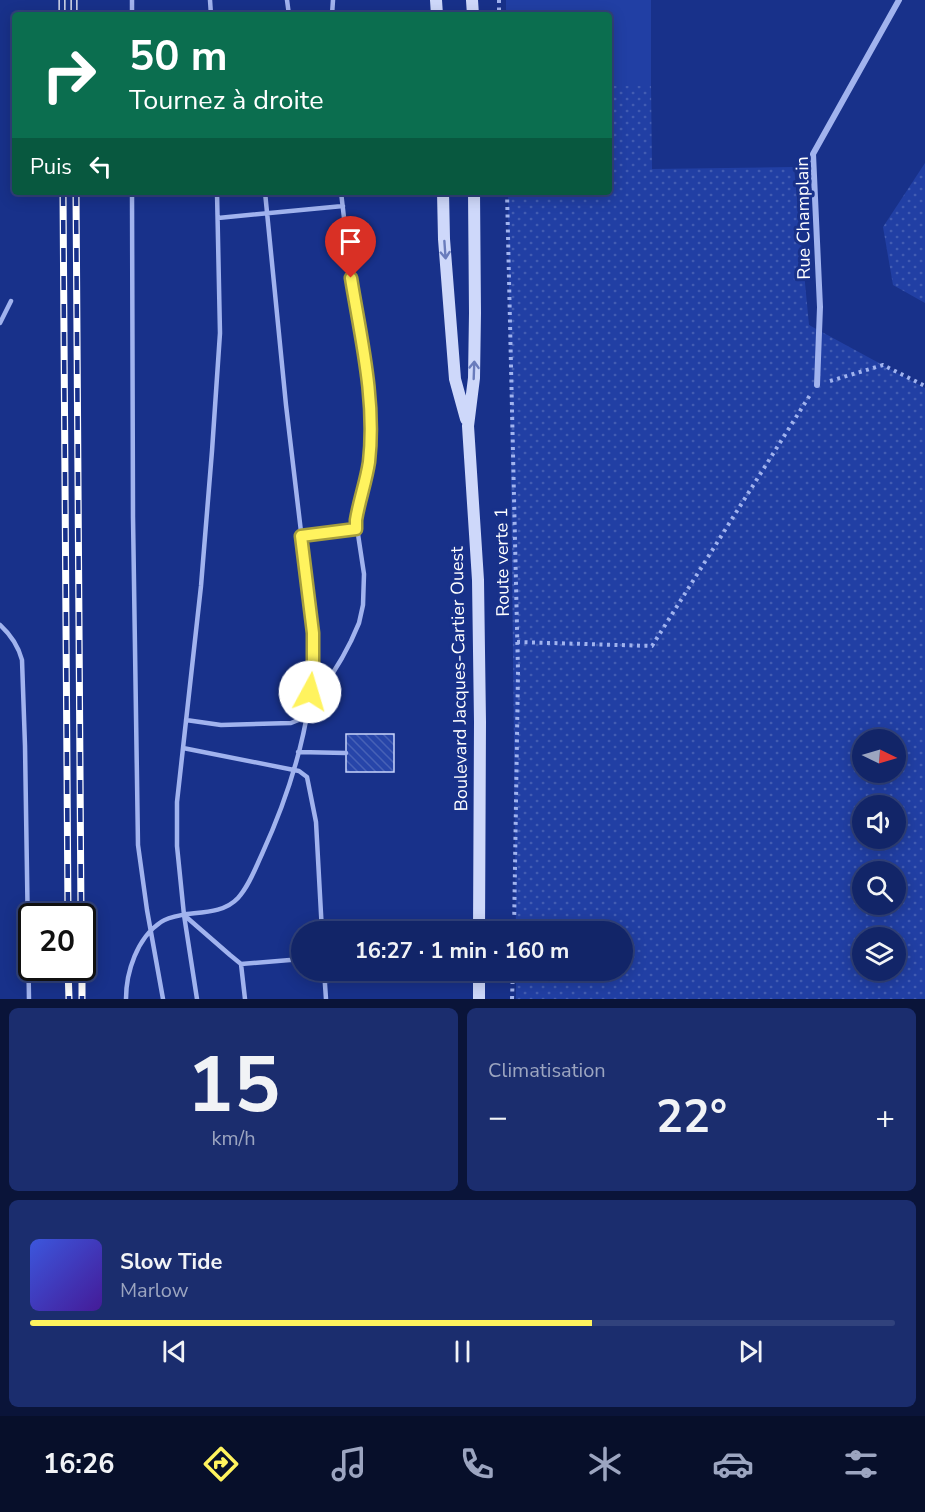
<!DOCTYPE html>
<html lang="fr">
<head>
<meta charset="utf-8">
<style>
  :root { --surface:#122568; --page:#1b2d6e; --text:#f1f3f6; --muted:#9ca5c0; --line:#31427c; --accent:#fff35e }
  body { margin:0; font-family:"Nunito Sans",sans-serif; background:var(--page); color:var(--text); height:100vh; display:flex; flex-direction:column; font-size:22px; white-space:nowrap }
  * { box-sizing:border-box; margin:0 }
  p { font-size:20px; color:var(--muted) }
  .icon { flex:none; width:33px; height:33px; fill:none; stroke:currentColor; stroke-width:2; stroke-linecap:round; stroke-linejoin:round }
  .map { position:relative; height:999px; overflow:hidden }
  .details { display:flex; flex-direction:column; gap:9px; padding:9px; background:#0a1439; flex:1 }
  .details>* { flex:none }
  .banner { position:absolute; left:12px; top:12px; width:600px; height:183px; border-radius:6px; box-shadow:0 3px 15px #0003,0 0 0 2px var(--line); background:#0b6e4f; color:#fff; overflow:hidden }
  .needle { width:39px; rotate:95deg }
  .controls { position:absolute; left:852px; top:729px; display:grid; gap:12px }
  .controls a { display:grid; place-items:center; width:54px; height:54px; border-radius:50%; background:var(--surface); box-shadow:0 3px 15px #0003,0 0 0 2px var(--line); font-size:30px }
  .speed { position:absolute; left:18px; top:903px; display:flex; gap:12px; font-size:30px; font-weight:700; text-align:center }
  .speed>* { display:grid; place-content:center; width:78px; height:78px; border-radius:50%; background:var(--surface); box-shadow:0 3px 15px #0003,0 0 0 2px var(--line); line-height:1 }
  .speed .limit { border:3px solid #111; border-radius:9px; background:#fff; color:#111 }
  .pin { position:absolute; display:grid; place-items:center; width:51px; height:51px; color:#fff; margin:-62px -26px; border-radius:50% 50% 50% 0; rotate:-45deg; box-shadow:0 0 6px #0007 }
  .pin .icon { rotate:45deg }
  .me { position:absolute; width:66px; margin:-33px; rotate:6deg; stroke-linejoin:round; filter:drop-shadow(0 0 4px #0008) }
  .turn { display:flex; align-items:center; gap:21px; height:126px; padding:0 18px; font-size:27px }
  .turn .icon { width:78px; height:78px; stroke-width:2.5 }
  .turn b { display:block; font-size:42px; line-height:51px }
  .then { display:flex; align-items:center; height:57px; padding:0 18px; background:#0003; gap:12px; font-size:22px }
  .big { font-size:45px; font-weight:700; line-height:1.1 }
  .details .card { flex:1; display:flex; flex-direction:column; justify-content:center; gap:9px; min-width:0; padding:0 21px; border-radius:9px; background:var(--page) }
  .details .dial { align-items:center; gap:0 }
  .dial b { font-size:78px; line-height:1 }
  .song { display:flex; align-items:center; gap:18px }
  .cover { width:72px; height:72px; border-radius:9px; background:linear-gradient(135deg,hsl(230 70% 55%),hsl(260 70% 35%)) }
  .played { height:6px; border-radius:3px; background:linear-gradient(90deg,var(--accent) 65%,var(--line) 65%) }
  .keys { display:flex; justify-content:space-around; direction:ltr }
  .heat { display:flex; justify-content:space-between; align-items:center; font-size:33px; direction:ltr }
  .details .tiles { flex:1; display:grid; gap:9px; grid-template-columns:1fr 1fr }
  .card:last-child { grid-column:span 2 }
  .trip { position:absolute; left:291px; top:921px; width:342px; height:60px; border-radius:30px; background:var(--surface); box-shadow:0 3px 15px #0003,0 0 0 2px var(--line); font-weight:700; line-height:60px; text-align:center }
  .tab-bar { display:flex; height:96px; justify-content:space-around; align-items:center; background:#070f2a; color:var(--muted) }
  .tab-bar .icon { width:42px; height:42px }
  .tab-bar .selected { color:var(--accent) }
  .tab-bar b { font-size:27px; color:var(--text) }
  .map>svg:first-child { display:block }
</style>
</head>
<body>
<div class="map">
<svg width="925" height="999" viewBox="0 0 925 999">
  <defs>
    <pattern id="grass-dots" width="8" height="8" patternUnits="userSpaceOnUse" patternTransform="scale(1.5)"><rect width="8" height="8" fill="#213fa4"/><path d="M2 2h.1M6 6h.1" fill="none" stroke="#425cb2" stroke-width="1.8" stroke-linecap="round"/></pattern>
    <pattern id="building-back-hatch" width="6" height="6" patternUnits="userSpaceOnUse" patternTransform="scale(1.5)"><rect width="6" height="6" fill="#2745a9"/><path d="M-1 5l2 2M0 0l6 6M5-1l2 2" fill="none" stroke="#4761b6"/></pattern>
  </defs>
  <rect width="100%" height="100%" fill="#18318a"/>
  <path fill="url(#grass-dots)" fill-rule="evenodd" d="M609 86H651L652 169 794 167 809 325 925 388V999H516V971L622 970V932L516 931 508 192H609ZM862 740H896V772H862ZM862 806H896V838H862ZM862 872H896V904H862ZM862 938H896V970H862Z
    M925 163V303L893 285 883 227Z"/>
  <path fill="#213fa4" d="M506 0H651V86H609V15H506Z"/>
  <path fill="url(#building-back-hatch)" stroke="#c7d3fa" stroke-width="1.5" d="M346 734H394V772H346Z"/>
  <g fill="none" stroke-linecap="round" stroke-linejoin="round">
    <path stroke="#a1b3ee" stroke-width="4" stroke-dasharray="3 4.5" stroke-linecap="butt" d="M499 0V15
      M507 192 518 671 514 932
      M830 381 883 365 925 386
      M517 642 652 646 810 395
      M512 999 513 970"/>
    <path stroke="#a1b3ee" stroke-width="4.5" d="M132 0V15
      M210 0 211 15
      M287 0 289 15
      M332 15 333 0
      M132 192 133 517 138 845 147 910 163 999
      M218 218 343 206
      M0 323 11 301
      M301 536 356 529
      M0 625C11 635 18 645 22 660L25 746 29 999
      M186 720 221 725 291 723 306 717 342 658 351 641 359 623 363 605 364 574 356 521 365 486 368 463 370 443V397L368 377 351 278 341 192
      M183 748 299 771 307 777 316 822 322 932
      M298 752 346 753
      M184 915 230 955 241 964
      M324 970 326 999
      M325 981 381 978
      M126 999C126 972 137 938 161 922 168 917 178 916 187 914 205 912 225 912 238 898 249 886 255 869 262 854 293 786 316 708 313 633L286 405 265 192
      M197 999 184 915 177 846V802L201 586 212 451 220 333 217 192
      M245 999 241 964 302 959"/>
    <path stroke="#a1b3ee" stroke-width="6" d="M817 385 820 307 813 154 899 0"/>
    <path stroke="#ced8fa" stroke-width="12" d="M436 0 437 15
      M472 0 473 15
      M443 192 444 239 455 379 466 419
      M474 192 475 313 474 378 468 426 478 580 480 722 479 932
      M479 999V970"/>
    <g stroke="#fff" stroke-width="7">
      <path id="rail" d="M62 0V15
        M74 0V15
        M63 192 68 916
        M76 192 81 916
        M68 968 69 999
        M82 968V999"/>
    </g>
    <use href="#rail" stroke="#18318a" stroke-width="4.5" stroke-dasharray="14" stroke-linecap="butt"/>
  </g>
  <defs><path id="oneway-shaft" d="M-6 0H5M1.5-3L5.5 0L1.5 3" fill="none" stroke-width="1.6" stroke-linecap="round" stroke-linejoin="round" transform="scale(1.5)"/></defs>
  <g stroke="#6a7cbc">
    <use href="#oneway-shaft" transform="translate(445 250) rotate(86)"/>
    <use href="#oneway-shaft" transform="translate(474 370) rotate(-88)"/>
  </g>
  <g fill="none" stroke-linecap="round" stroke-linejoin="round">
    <g stroke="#a69e3d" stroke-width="15">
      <path id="route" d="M310 692 313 670V633L301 536 356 529V520C359 501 366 482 369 462 376 400 361 339 351 278"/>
    </g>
    <use href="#route" stroke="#fff35e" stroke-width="10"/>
  </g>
  <g text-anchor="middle" stroke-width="6" stroke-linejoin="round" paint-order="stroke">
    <g font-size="18" fill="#fff" stroke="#18318a">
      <text transform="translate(803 218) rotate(-91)" y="6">Rue Champlain</text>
      <text transform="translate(502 562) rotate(-91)" y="6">Route verte 1</text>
      <text transform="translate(459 679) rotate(-91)" y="6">Boulevard Jacques-Cartier Ouest</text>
    </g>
  </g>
</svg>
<div class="controls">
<a><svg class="needle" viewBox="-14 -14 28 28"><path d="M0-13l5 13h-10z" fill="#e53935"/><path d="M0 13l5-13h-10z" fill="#9ca5c0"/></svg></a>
<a><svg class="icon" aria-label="sound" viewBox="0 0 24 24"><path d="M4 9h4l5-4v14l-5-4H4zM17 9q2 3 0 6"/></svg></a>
<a><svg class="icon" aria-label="search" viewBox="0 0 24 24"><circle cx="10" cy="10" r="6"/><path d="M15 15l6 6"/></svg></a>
<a><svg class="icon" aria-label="layers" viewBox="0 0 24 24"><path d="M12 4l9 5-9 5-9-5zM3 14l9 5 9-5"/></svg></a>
</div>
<div class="speed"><div class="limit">20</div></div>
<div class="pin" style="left:351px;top:278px;background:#d93025"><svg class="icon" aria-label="arrive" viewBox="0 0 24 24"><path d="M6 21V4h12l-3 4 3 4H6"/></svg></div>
<svg class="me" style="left:310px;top:692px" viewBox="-20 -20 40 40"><circle r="19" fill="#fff"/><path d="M0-13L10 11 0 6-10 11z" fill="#fff35e"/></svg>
<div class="trip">16:27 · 1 min · 160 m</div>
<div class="banner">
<div class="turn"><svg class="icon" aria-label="right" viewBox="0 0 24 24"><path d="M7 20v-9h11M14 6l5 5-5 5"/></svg><div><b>50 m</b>Tournez à droite</div></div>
<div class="then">Puis<svg class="icon" aria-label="left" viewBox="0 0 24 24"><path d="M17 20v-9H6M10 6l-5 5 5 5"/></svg></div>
</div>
</div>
<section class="details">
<div class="tiles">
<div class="card dial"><b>15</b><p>km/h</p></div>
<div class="card"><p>Climatisation</p>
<div class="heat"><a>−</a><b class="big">22°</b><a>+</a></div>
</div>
<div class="card">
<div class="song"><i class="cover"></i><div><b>Slow Tide</b><p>Marlow</p></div></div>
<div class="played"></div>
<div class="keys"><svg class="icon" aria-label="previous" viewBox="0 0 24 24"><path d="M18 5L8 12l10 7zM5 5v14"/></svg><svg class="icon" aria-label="pause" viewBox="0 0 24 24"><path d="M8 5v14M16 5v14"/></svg><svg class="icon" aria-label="next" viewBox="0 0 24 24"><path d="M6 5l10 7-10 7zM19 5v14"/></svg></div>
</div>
</div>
</section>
<nav class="tab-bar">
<b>16:26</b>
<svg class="icon selected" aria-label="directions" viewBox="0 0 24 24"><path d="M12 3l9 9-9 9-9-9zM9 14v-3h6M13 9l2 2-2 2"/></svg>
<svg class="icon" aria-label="music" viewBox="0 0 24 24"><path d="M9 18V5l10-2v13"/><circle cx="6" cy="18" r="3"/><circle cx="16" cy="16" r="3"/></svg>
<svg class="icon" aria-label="phone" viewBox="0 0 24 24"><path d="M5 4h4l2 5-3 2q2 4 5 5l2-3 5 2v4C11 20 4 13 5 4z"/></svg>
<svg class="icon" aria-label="climate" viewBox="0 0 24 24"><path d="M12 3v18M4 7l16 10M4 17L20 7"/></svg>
<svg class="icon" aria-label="car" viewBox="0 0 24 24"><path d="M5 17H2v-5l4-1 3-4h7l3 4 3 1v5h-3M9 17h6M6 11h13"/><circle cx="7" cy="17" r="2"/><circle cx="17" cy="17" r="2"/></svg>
<svg class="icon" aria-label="filters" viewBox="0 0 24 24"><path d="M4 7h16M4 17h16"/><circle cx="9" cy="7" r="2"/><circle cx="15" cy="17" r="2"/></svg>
</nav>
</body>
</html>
